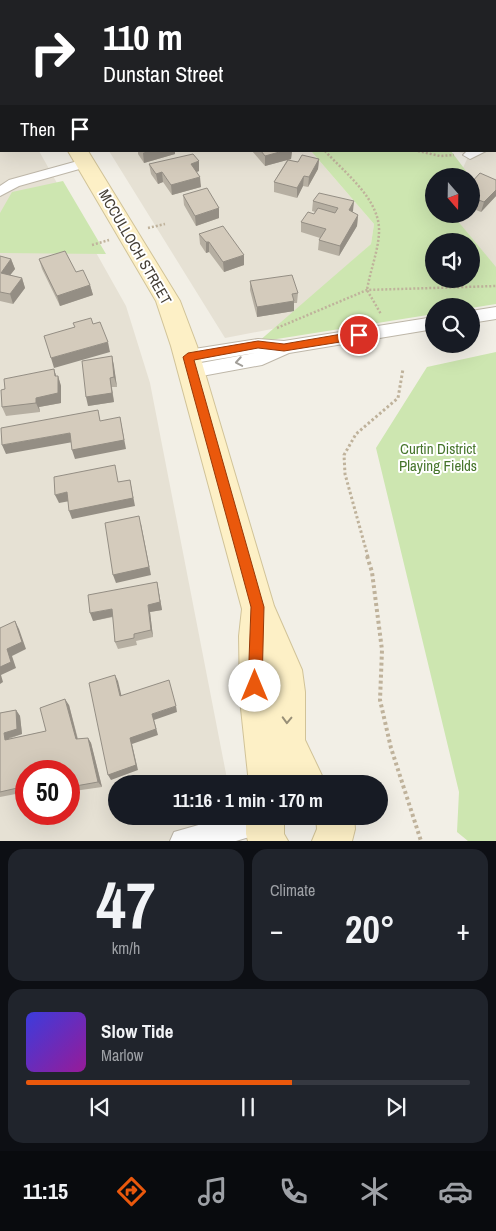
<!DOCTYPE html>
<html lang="en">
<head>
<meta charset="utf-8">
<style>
  :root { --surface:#171b24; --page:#20242c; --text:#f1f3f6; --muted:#9ea1a6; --line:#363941; --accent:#ea580c }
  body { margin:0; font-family:"Archivo Narrow",sans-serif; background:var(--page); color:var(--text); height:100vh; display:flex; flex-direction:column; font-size:19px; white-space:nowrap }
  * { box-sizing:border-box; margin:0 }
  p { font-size:16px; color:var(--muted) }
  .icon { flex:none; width:28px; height:28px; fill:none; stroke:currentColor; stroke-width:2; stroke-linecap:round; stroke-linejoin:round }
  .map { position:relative; height:841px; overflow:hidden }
  .details { display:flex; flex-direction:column; gap:8px; padding:8px; background:#0d0f14; flex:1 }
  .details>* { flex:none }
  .top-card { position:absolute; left:0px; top:0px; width:496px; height:152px; box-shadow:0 5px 20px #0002; background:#202124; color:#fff; overflow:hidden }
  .needle { width:32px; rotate:160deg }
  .tools { position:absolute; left:425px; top:168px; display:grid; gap:10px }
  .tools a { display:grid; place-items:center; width:55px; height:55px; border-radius:50%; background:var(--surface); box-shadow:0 5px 20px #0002; font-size:25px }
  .speed { position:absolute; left:15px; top:760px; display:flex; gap:10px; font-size:25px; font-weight:700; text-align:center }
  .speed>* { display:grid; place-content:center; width:65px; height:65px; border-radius:50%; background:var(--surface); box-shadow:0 5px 20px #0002; line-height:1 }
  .speed .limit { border:8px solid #d22; background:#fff; color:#111 }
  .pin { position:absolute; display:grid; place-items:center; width:42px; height:42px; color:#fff; margin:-21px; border:2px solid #fff; border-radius:50%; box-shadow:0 1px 5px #0007 }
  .me { position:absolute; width:55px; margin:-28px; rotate:0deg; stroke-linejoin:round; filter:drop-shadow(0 0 4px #0008) }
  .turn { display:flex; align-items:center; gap:18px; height:105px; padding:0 20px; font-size:22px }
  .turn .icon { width:65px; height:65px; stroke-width:2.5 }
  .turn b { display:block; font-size:35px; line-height:42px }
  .then { display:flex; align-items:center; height:48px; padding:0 20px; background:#0003; gap:10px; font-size:19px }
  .big { font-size:38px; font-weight:800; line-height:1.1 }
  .details .tile { flex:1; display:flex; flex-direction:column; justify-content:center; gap:8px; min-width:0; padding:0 18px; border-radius:15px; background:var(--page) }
  .details .dial { align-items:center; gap:0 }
  .dial b { font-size:65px; line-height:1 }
  .song { display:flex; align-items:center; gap:15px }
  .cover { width:60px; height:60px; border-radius:8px; background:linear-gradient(135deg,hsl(240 70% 55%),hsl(300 70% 35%)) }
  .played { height:5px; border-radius:2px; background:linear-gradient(90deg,var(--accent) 60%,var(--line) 60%) }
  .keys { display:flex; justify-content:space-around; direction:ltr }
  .heat { display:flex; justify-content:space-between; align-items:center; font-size:28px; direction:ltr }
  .details .tiles { flex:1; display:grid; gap:8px; grid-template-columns:1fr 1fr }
  .tile:last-child { grid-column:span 2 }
  .trip { position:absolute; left:108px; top:775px; width:280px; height:50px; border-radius:25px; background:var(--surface); box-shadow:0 5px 20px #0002; font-weight:800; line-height:50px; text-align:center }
  .tab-bar { display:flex; height:80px; justify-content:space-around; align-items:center; background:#090b0e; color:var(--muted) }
  .tab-bar .icon { width:35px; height:35px }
  .tab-bar .on { color:var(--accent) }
  .tab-bar b { font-size:22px; color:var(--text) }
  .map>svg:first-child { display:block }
</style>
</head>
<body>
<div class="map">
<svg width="496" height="841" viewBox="0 0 496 841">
  <rect width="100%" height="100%" fill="#f2efe6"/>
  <path fill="#e6e1d4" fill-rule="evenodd" d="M233 0H496V268L452 214H471V176H459L469 155 455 151H495V1Z
    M0 87 1 151H39L126 306 150 383 228 784H116V816H234L240 841H0ZM26 771H69V814H26Z
    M109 151H311L374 224 371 244 277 328 225 338Z"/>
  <path fill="#cde6b0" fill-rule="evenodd" d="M311 151H451L466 171 463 176H434V214H452L496 267V304L471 308V306H434V314L258 342 371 244 374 224ZM434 241H471V279H434Z
    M63 181 106 254 0 253V213L12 192Z
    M496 352V841H468L457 832 459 792 376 448 427 367Z"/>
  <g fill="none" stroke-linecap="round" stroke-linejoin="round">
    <g stroke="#beb7a9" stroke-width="2">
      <path id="minor" d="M495 20H496V26H495Z
        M495 142H496V150H495Z
        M486 151 470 159 463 155 467 151Z
        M85 159 90 160 92 163 90 166 19 186 0 196V186L9 180Z
        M496 307V319L471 323V311Z
        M434 317V329L289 353 262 365 191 378 185 376 182 371 185 366 260 352 188 364 182 362 179 357 182 352 188 350 258 339 284 341Z
        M230 816H275L277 821 273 830 236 841H170L174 832Z"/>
    </g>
    <g stroke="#d1c398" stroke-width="2">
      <path id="secondary" d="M0 32H1V44H0Z
        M68 151H88L180 301 197 346 274 606 302 670 305 692V740L326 784H249L240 699 239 636 242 609 171 346 156 301Z
        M246 816H284V834L288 841H248L246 834Z
        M316 816H354L355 829 352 841H312L317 829Z"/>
    </g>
    <path stroke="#bfb29b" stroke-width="2.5" stroke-dasharray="2 2" stroke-linecap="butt" d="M325 151C345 173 381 200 379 233 378 252 370 271 367 290L381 314
      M418 151 440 156 454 155
      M148 228 165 224
      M92 245 109 240
      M277 328 367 290 496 286"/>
    <path stroke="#bfb29b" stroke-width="3" stroke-dasharray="2.5 2.5" stroke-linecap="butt" d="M368 557 345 474 344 455 356 434 398 398 403 369"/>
    <path stroke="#bfb29b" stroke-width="4" stroke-dasharray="3 3" stroke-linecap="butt" d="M367 556 372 572 382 650 380 700 391 748 421 841"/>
    <use href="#minor" fill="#fff" fill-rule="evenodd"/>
    <use href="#secondary" fill="#fdf0c6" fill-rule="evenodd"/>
  </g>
  <path fill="#b6afa2" d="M94 0H144V1H100Z
    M449 0H496V11H495V1H449Z
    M495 98H496V116H495Z
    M138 151H175V154L144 163 138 154Z
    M252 151H292L291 159 288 160 298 162 319 159 318 169 308 187 303 186 297 198 274 192V182L287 160 265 166Z
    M149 164 199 171 197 172 201 187 172 195 163 182 158 184 151 174Z
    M496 180V196L481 212 471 208V183Z
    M183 195 219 218 196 226 184 205Z
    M313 201H354L352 212 358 215 357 226 339 256 318 250 319 240 320 238 301 232V222L314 214 315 212 312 211Z
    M199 234 244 265 224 272 209 252 206 253 200 244Z
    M0 256 11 259 15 269 10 275 22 278 25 288 13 304 0 301Z
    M39 259 76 272 90 285 93 295 60 306 42 269Z
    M250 281 298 293 297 303H294V311L257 317 250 290Z
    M112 356 117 387H112L114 402 88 406Z
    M54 369 56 376H58L61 386V403L39 407 40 412 6 416 2 407 5 389Z
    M157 582 162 610 150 612 153 637 136 641 137 645 118 649 115 642 113 617 93 621Z
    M69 705 78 739 88 738 91 743 102 787 74 791 70 787V785L26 771V792L0 797V713L16 710 20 716 22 734 9 739 46 731Z"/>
  <path fill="#948e84" d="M132 0H144V1H132Z
    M495 2H496V11H495Z
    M495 55H496V64H495Z
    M147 151H175V154L144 163 143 153Z
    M283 151H292L291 159 265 166V156Z
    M319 159 318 169 308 187 309 177Z
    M199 161V171L191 174V164Z
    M162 172 163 182 158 184 156 174Z
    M304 176 303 186 297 198V188Z
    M200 177 201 187 172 195 171 185Z
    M496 190V196L481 212 484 202Z
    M354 201 353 211 347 220 349 210Z
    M219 208V218L196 226 195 216Z
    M358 215 357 226 339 256 340 246Z
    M206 242H209V252L206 253Z
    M244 255V265L224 272 223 262Z
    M11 259 15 269 4 283 1 273Z
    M22 278 25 288 13 304 10 294Z
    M90 285 93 295 60 306 57 296Z
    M294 301V311L257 317V307Z
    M108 342 110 352 54 368 51 358Z
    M112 356 114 366 117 387 114 377Z
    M54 369 57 379 58 376 61 386V403L39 407 40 412 36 403V398L55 376Z
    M110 378 114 402 88 406 86 397Z
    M120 417 126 449 75 459 72 450Z
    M70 433 73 442 6 454 2 445Z
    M130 480 135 506 72 519 69 511Z
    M67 492 70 501 59 503 55 495Z
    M141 524 151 575 116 583 113 575Z
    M157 582 162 610 150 612 153 637 151 630 148 605Z
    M112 609 115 616 93 621 90 613Z
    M15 621 19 629 26 649 12 656 16 668 1 675 3 682 0 684V667L7 649Z
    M115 675 118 681 123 702 120 696Z
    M65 699 69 705 79 745 76 739Z
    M176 706 177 712 154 720 158 735 132 744 138 770 111 780 108 775 130 738 152 714Z
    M16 710 20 716 22 734 9 738 10 745 5 740 4 733Z
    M88 738 91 743 102 787 98 782Z"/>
  <path fill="#d4cbbc" stroke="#948e84" d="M52 0H73L74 1H46Z
    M152 0H173L176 1H149Z
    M332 0H357V1H333Z
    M404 0H440L441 1H405Z
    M452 0H486L488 1H453Z
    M495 43 496 45V55H495Z
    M261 151H283L265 156Z
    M193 154 199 161 191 164 200 177 171 185 162 172 156 174 149 164Z
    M302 155 319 159 309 177 304 176 297 188 274 182 288 160 298 162Z
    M480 173 496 180V190L484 202 471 197V189L473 187 471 186V183Z
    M207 188 219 208 195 216 183 195Z
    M319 193 354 201 349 210 358 215 340 246 319 240 326 229 301 222 308 212 314 214 318 208 335 213 338 208 313 201Z
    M223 226 244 255 223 262 209 242H206L199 234Z
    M65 251 76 272 83 270 90 285 57 296 39 259Z
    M0 256 11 259 1 273 22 278 10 294 0 292Z
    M292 275 298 293 292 294 294 301 257 307 250 281Z
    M91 318 93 324 100 322 108 342 51 358 44 336 75 327 73 323Z
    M112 356 114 377 110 378 112 393 86 397 82 361Z
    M54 369 55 376H58V393L36 398V403L2 407 1 390 5 389 4 379Z
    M98 410 100 421 120 417 124 440 72 450 70 433 2 445 1 428Z
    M115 465 118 482 130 480 133 498 69 511 67 492 55 495 54 477Z
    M139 516 149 567 113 575 105 523Z
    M157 582 160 602 148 605 151 630 134 634V638L115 642 112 609 90 613 88 595Z
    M15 621 22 642 7 649 11 662 0 667V628Z
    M115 675 120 696 169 680 176 706 152 714 156 729 130 738 136 765 108 775 89 683Z
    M65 699 76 739 88 738 98 782 70 787 69 782V771H26V786L0 792V713L16 710 17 729 4 733 5 740 46 731 40 708Z"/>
  <defs><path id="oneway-chevron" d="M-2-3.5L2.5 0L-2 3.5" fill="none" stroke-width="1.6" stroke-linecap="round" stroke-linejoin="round" transform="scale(1.25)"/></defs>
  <use stroke="#a29f9a" href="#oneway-chevron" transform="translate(239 362) rotate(170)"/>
  <use stroke="#988f77" href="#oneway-chevron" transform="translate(287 720) rotate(92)"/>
  <path fill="#ea580c" stroke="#983908" d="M359 331 364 335 359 339 284 351 258 348 194 360 264 607 262 686 260 692 255 694 250 692 248 686 251 607 183 357 188 353 258 341 284 344Z"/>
  <g text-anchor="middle" stroke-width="4" stroke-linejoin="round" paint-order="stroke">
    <g font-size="15" fill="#453f36" stroke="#fff">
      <text transform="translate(135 247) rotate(60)" y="5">MCCULLOCH STREET</text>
    </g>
    <g font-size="15" fill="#46752b" stroke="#fff">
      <text x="438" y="454">Curtin District<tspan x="438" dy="17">Playing Fields</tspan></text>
    </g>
  </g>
</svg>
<div class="tools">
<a><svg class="needle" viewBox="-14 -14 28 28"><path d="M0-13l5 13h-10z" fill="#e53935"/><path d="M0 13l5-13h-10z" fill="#9ea1a6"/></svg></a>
<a><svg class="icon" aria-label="sound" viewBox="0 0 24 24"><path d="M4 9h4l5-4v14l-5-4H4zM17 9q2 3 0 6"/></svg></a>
<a><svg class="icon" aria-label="search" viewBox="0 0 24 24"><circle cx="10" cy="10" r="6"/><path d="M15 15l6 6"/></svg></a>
</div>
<div class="speed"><div class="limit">50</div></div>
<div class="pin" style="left:359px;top:335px;background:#d93025"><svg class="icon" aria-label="arrive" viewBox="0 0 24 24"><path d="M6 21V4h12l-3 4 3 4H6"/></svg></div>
<svg class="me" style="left:255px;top:686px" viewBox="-20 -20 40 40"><circle r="19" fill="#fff"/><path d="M0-13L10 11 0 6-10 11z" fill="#ea580c"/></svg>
<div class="trip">11:16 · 1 min · 170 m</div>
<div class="top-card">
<div class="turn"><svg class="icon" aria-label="right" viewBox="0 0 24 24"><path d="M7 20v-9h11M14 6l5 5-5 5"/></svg><div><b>110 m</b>Dunstan Street</div></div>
<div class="then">Then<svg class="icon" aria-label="arrive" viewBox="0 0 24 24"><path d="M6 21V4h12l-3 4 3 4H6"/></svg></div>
</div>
</div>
<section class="details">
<div class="tiles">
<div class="tile dial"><b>47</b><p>km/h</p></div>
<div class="tile"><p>Climate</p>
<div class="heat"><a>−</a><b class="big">20°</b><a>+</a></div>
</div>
<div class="tile">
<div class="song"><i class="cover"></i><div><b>Slow Tide</b><p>Marlow</p></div></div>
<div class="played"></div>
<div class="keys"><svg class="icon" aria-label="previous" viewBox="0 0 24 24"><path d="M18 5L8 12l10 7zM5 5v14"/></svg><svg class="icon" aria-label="pause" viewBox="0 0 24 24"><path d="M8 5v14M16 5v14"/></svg><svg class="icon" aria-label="next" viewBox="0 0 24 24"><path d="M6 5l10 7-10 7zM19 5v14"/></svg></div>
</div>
</div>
</section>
<nav class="tab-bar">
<b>11:15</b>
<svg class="icon on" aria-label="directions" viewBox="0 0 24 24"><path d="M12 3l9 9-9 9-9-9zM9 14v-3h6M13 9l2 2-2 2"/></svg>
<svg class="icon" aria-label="music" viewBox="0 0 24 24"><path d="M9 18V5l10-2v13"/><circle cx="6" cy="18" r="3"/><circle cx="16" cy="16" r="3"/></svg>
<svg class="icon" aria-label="phone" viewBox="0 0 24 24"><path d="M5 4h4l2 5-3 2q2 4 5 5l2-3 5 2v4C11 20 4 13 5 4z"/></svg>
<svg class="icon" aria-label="climate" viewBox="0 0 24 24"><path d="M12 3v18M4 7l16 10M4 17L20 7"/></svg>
<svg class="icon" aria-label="car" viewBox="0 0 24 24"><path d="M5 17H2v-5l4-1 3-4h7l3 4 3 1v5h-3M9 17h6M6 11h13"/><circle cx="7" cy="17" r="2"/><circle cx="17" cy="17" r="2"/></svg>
</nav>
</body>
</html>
